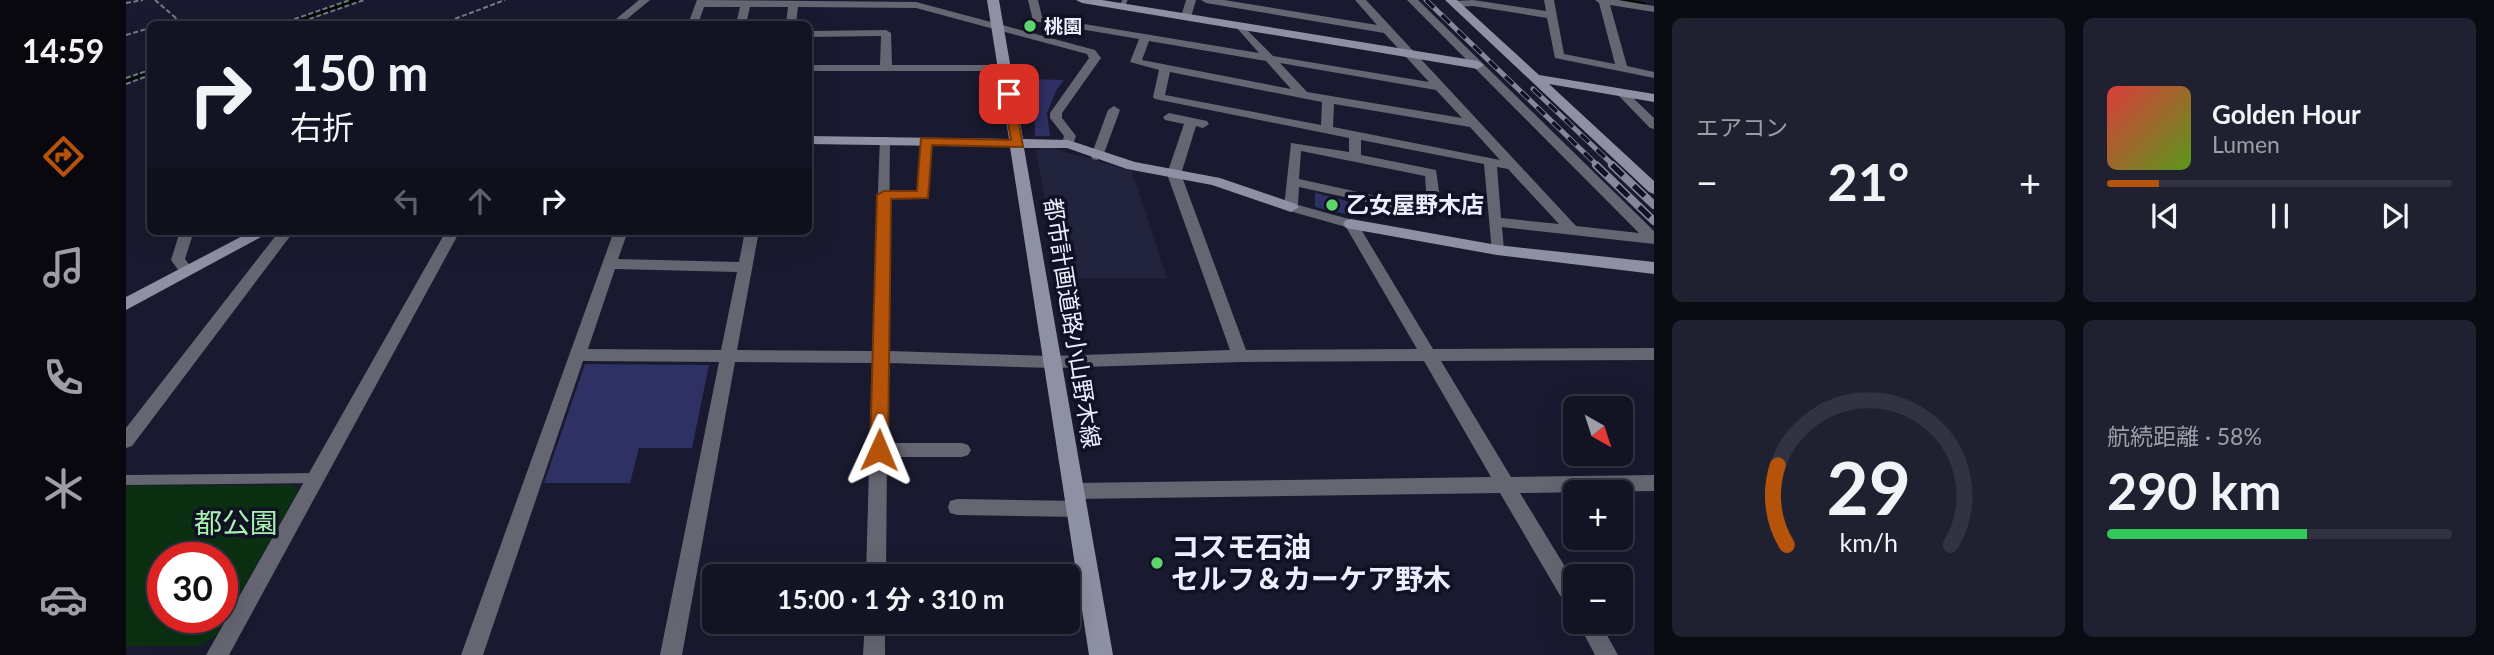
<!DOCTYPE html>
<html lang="ja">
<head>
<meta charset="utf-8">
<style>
  :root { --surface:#131423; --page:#202130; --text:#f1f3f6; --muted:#9d9ea6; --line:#323341; --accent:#b45309 }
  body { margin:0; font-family:Lato,"Noto Sans JP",sans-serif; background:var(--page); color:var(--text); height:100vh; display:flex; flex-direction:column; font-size:26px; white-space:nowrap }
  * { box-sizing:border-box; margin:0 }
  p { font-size:23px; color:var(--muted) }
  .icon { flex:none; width:38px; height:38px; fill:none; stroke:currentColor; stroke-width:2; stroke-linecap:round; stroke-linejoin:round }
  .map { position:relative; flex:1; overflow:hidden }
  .sheet { display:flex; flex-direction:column; gap:18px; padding:18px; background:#0a0b13; width:840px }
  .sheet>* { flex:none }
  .top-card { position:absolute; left:21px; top:21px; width:665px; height:214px; border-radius:10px; box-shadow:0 7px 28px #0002,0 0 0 2px var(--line); background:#131423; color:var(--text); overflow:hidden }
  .needle { width:46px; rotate:141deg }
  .fabs { position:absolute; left:1437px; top:396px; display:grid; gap:14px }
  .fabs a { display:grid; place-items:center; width:70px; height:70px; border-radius:10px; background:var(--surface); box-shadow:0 7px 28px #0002,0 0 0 2px var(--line); font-size:35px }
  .speed { position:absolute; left:21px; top:542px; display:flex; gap:14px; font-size:35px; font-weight:700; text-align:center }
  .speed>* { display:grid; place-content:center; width:91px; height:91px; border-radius:50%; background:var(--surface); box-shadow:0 7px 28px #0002,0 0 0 2px var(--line); line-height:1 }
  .speed .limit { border:10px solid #d22; background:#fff; color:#111 }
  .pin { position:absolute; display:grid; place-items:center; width:60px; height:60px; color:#fff; margin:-30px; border-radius:14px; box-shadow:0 4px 10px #0006 }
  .me { position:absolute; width:77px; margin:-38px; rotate:1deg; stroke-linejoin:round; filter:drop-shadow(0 0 5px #0008) }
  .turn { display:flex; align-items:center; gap:24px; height:147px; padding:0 28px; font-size:32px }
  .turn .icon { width:91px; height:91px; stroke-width:2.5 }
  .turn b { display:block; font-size:49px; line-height:60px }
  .lanes { display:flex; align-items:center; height:66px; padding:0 28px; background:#0003; justify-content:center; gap:35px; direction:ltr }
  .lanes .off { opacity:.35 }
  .big { font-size:52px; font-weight:700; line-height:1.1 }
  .sheet .widget { flex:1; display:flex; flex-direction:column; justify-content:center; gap:10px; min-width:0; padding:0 24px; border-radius:10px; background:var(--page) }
  .sheet .dial { align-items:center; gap:0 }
  .dial svg { height:182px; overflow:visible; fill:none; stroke:var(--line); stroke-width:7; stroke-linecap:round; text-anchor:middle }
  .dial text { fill:var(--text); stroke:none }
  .song { display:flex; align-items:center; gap:21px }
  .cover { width:84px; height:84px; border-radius:10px; background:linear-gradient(135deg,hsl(0 70% 55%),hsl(90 70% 35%)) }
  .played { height:7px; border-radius:4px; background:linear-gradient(90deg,var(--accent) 15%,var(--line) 15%) }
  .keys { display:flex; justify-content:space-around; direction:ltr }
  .heat { display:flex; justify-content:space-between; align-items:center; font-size:38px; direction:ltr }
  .charge { height:10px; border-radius:5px; background:linear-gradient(90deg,#34c759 58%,var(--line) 0) }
  .sheet .tiles { flex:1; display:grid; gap:18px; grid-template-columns:repeat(2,1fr) }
  .trip { position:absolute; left:576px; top:564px; width:378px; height:70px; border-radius:10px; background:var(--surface); box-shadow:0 7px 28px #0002,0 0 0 2px var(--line); font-weight:700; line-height:70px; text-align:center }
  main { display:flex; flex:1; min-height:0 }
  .tab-bar { display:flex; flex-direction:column; width:126px; justify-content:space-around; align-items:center; background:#08080e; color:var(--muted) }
  .tab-bar .icon { width:49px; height:49px }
  .tab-bar .selected { color:var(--accent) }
  .tab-bar b { font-size:32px; color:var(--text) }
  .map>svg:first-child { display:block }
</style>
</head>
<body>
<main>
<nav class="tab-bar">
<b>14:59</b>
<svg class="icon selected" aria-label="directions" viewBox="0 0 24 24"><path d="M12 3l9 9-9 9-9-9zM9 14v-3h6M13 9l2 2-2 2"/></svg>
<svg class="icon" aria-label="music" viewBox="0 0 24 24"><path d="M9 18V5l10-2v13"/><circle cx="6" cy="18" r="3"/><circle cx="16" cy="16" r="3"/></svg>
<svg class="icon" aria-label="phone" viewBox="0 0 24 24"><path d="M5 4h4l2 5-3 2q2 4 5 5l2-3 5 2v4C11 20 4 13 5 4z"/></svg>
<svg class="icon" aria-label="climate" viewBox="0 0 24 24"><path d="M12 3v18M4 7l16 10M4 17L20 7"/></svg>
<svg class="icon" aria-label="car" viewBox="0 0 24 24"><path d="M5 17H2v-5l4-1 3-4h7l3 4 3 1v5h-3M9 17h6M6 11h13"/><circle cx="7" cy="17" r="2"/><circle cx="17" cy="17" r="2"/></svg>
</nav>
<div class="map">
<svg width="1528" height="655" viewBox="0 0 1528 655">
  <rect width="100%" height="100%" fill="#191a2f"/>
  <path fill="#22243e" d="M922 147 1006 171 1041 278H934L910 150Z"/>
  <path fill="#0a3011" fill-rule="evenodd" d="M168 485 172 491 90 636 72 646H0V486ZM37 558H96V618H37Z"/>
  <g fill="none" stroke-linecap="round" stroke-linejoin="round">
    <path stroke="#000c00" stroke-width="3.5" d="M1496 0 1518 4
      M161 24 231 0
      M0 81 24 72"/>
  </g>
  <path fill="#2f3063" d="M895 79 938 80 930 91 921 113 924 136H909L908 107H899Z
    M1189 193 1225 202 1224 215 1189 207Z
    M459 364 583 365 566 448H513L504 483H418Z"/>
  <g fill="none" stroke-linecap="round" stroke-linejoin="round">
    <path stroke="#77788b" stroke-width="2" stroke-dasharray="5 2.5" stroke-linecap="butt" d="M29 0 57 24
      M0 3 17 0
      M34 24 51 19
      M154 24 224 0
      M169 24 238 0
      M315 24 379 0
      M0 35 24 28
      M0 78 24 70
      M0 84 24 75"/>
    <path stroke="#656672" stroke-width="5" d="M996 7 999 0
      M799 166 800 141"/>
    <path stroke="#656672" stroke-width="7" d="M758 195H798L799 165"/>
    <path stroke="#656672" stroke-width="10" d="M0 480 190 478"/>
    <path fill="#656672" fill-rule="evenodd" d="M513 0H524L495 24H484Z
      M571 0 790 2 969 50 975 58 936 113V118L950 136 946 147 942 148 936 144 938 136 924 118V113L963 58 961 54 790 8 672 7 670 24H660L662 7H624L620 24H610L614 7H578L572 24H562Z
      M902 0H912L916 17 1133 53 1110 27 1115 24 1147 56 1303 82 1258 33 1080 3 1075 0H1098L1251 25 1229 0H1240L1450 226 1513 233 1281 0H1292L1528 231V244L1376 227 1378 250 1371 255 1366 253 1358 164 1235 140V155L1310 170 1315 206C1309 215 1301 214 1291 213L1173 187 1172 205 1230 221 1307 349 1528 348V360L1315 361 1385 477 1528 475V491L1394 493 1449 583V612L1442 609 1374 493 949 499 942 497 940 491 942 485 949 483 1365 477 1298 361 1114 362 927 368 762 363 761 443H836L842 445 845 450 842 455 836 457H761L760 576H740L746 363 609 362 556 655H534L593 362 457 361 357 655H335L488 231H502L492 259 613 262 619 231H633L611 350 746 351 754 137H762L764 140 762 351 927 356 1104 350 1041 174 1058 124 1039 120 1037 117 1043 113 1081 121 1083 124 1077 128 1070 126 1055 174 1120 350 1291 349 1220 227 1160 210 1158 207 1165 143 1223 152V138L1029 99 1027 97 1033 70 1004 62 1013 39 907 21ZM1023 41 1140 61 1165 89 1016 60ZM1154 63 1310 90 1336 118 1181 92ZM1044 72 1196 102 1195 125 1039 95ZM1208 104 1344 127 1374 160 1207 127ZM1175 151 1299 176 1301 205H1291L1173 179ZM1371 167 1382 169 1433 224 1375 218ZM489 269 611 272 595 350 462 349Z
      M1060 0H1070L1065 17 1060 20 1055 17Z
      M1347 0 1420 11 1418 0H1428L1438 54 1489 64 1473 3 1469 0H1492L1528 6V12L1484 5 1501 66 1528 72V78L1429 58 1421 18 1347 6 1329 7 1324 4 1329 1Z
      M760 30 765 33 766 65H878L884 68 878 71H682V65H754L755 36 682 37V31Z
      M1496 90 1500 91 1528 118V129L1524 128 1492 95V91Z
      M988 106 994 110 977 156 971 160 966 159 965 156 982 110Z
      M54 231H68L59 259 68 271 61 276 56 275 45 260Z
      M151 231H165V235L6 446 0 448V428L151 234Z
      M320 231H334L103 655H80Z
      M831 499 952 501 959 503 961 509 959 515 952 517 831 515 824 513 822 507 824 501Z
      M739 621H759V655H737Z
      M1451 621H1473L1492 655H1469Z"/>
    <path fill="#8e90a3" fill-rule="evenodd" d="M861 0H873L897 139 942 140 1009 162 1094 178 1170 204 1173 207 1165 212 1086 185 1001 169 941 148H898L987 655H963L884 147 682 144V136L883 139Z
      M950 0H976L1352 61 1358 65 1352 69 956 3Z
      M1319 0H1331L1413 75 1528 94V102L1423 84 1528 181V194L1523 192Z
      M1225 219 1371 245 1528 262V274L1371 255 1220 228 1217 224 1220 220Z
      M126 231H146L0 310V297Z"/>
    <g stroke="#87889a" stroke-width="5">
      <path id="rail-far1" d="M1300 0 1472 166
        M1407 89 1488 166"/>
    </g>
    <g stroke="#87889a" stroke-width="8">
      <path id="rail" d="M1470 165 1528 221
        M1486 165 1528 205"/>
    </g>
    <use href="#rail-far1" stroke="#101125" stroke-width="3.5" stroke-dasharray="11" stroke-linecap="butt"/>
    <use href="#rail" stroke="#101125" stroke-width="5" stroke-dasharray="15" stroke-linecap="butt"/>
  </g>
  <path fill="#b45309" stroke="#753606" stroke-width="2" d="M883 90 888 94 897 147 806 145 802 198 765 199 762 450 753 458 747 455 744 450 751 195 758 191H791L795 138 885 140 877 94Z"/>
  <g fill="#5cd56d" stroke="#101125" stroke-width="2.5">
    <circle cx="904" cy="26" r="7"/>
    <circle cx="1206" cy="205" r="7"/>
    <circle cx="1031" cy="563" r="7"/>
  </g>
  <g text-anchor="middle" stroke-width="7" stroke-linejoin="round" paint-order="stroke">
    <g font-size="19" font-weight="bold" fill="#eceefd" stroke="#101125" text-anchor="start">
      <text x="918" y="33">桃園</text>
    </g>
    <g font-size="23" font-weight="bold" fill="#eceefd" stroke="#101125" text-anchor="start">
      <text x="1220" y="213">乙女屋野木店</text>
    </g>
    <g font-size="23" fill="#eceefd" stroke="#101125">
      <text transform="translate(946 323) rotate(81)" y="8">都市計画道路小山野木線</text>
    </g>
    <g font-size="28" fill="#a8f2ad" stroke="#101125">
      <text x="110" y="533">都公園</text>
    </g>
    <g font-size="28" font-weight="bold" fill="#eceefd" stroke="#101125" text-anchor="start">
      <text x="1045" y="557">コスモ石油<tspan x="1045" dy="32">セルフ＆カーケア野木</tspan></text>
    </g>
  </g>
</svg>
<div class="fabs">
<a><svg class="needle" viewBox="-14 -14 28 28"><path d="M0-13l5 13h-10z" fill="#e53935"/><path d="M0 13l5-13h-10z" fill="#9d9ea6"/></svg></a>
<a>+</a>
<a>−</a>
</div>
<div class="speed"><div class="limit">30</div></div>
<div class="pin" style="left:883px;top:94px;background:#d93025"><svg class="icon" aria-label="arrive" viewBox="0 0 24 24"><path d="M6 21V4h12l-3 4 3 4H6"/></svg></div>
<svg class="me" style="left:753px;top:450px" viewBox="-20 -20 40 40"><path d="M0-17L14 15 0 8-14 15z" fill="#b45309" stroke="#fff" stroke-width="4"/></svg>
<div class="trip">15:00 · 1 分 · 310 m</div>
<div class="top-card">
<div class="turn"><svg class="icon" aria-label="right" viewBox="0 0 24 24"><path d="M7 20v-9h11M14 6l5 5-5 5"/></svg><div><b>150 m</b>右折</div></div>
<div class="lanes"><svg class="icon off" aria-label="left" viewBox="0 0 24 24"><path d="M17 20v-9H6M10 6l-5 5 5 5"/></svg><svg class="icon off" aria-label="ahead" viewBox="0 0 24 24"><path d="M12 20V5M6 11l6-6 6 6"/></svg><svg class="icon" aria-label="right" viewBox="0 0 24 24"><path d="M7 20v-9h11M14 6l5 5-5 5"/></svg></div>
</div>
</div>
<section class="sheet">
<div class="tiles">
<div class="widget"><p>エアコン</p>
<div class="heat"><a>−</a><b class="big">21°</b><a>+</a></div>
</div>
<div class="widget">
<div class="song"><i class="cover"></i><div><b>Golden Hour</b><p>Lumen</p></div></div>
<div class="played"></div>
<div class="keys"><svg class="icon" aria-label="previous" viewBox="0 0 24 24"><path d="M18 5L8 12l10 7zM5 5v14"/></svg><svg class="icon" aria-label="pause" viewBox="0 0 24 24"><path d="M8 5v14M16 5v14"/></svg><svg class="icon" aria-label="next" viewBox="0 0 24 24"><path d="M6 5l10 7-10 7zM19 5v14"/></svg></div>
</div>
<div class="widget dial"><svg viewBox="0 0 100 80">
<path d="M14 69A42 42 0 1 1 86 69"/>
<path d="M14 69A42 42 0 0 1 10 34" stroke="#b45309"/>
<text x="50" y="56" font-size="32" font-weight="700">29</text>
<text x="50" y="72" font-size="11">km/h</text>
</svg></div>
<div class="widget"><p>航続距離 · 58%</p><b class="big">290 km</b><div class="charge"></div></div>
</div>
</section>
</main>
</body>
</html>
